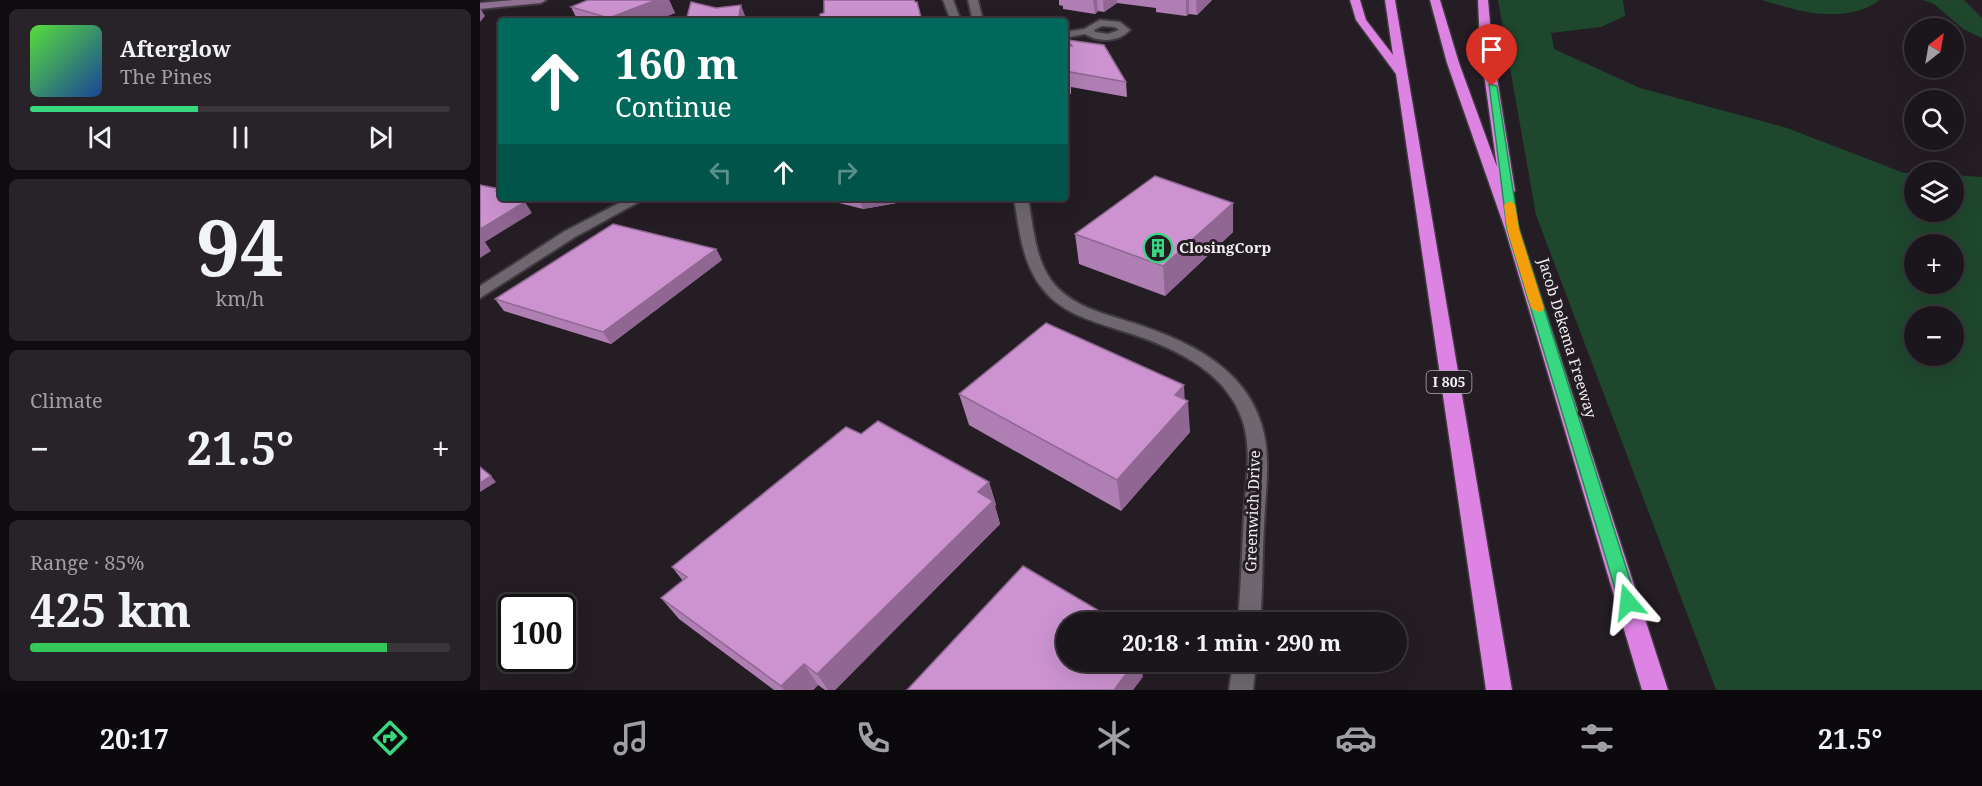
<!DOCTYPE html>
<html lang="en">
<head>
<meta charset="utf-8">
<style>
  :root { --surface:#1b161b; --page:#282328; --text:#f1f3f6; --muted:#a09fa3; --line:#39353a; --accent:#37d880 }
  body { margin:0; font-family:"Noto Serif",serif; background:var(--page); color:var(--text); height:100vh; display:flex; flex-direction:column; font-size:22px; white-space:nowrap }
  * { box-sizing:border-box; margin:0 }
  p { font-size:20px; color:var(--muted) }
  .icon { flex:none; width:33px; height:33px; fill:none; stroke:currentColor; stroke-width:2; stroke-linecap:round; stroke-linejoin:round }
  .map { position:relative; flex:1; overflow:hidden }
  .drawer { display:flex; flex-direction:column; gap:9px; padding:9px; background:#0f0c0f; width:480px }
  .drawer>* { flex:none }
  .guide { position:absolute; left:18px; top:18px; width:570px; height:183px; border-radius:6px; box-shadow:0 6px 24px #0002,0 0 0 2px var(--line); background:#00695c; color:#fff; overflow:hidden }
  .needle { width:39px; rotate:31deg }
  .fabs { position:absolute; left:1424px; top:18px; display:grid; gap:12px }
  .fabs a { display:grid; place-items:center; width:60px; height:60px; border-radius:50%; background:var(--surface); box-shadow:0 6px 24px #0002,0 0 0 2px var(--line); font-size:30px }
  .speed { position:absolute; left:18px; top:594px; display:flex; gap:12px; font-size:30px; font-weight:700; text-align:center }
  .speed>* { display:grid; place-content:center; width:78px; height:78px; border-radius:50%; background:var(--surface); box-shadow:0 6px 24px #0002,0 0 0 2px var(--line); line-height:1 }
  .speed .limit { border:3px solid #111; border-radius:9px; background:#fff; color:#111 }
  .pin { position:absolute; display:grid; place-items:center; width:51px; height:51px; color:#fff; margin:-62px -26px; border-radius:50% 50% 50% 0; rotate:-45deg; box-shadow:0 0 6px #0007 }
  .pin .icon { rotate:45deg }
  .me { position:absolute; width:66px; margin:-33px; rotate:343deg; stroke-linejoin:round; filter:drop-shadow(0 0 4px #0008) }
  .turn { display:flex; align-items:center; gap:21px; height:126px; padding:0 18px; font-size:27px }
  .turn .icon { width:78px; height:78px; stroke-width:2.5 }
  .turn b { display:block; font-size:42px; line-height:51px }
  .lanes { display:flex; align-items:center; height:57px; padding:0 18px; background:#0003; justify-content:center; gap:30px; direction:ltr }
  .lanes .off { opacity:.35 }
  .big { font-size:45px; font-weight:700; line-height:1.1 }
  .drawer .card { flex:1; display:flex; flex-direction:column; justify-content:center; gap:9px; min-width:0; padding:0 21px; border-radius:9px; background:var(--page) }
  .drawer .dial { align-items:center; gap:0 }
  .dial b { font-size:78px; line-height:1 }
  .song { display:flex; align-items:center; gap:18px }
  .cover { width:72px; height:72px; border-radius:9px; background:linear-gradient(135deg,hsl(110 70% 55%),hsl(220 70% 35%)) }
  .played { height:6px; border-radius:3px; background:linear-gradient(90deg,var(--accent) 40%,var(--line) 40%) }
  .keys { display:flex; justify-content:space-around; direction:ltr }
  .heat { display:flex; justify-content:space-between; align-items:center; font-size:33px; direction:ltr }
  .charge { height:9px; border-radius:4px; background:linear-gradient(90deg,#34c759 85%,var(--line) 0) }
  .trip { position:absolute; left:576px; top:612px; width:351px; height:60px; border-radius:30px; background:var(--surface); box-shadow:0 6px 24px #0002,0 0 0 2px var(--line); font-weight:700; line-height:60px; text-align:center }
  .tabs { display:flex; height:96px; justify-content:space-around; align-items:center; background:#0b090b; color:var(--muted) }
  .tabs .icon { width:42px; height:42px }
  .tabs .on { color:var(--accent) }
  .tabs b { font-size:27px; color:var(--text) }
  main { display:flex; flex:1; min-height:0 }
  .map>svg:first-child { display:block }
</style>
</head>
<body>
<main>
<section class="drawer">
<div class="card">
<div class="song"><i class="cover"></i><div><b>Afterglow</b><p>The Pines</p></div></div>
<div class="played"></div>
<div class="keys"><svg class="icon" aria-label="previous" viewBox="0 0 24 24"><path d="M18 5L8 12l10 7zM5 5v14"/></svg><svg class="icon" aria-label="pause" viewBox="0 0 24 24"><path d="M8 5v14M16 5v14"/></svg><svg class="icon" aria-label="next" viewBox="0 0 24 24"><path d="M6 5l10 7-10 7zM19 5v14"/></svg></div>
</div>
<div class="card dial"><b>94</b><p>km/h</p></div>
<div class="card"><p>Climate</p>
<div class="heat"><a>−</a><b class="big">21.5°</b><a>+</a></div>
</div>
<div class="card"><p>Range · 85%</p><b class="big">425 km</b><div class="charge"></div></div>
</section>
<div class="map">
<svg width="1502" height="690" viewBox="0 0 1502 690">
  <rect width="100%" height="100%" fill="#241d24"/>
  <path fill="#1f472e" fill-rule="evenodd" d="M1018 0H1143L1145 16 1121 27 1071 33 1074 49 1160 88 1307 128 1424 173H1434V212H1473V175L1502 177V690H1236L1056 215ZM1434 244H1473V284H1434ZM1434 316H1473V356H1434Z
    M1282 0H1400C1366 25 1319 12 1282 0Z
    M1443 0H1484L1502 18V38L1483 29 1454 4Z"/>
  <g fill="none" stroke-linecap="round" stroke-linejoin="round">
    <g stroke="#3f3a3f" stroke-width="4">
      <path id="minor" d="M463 0H473L481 21H471Z
        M488 0H498L503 21H493Z
        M620 20 640 22 650 30C639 42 619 43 605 34L585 38V32L604 29ZM622 26 635 27 639 30 628 34 615 32 614 30Z
        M149 198H166L95 237 0 298V286L85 231Z
        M534 198H548C553 225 555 258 571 280 590 306 622 313 650 322 704 339 763 365 781 423 792 456 785 494 784 527 782 559 783 591 780 622H758C761 586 762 549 764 513 766 484 772 451 763 422 746 368 686 344 636 329 609 320 580 312 562 288 542 263 539 229 534 198Z
        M753 662H776L773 690H749Z"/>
    </g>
    <g stroke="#3f3a3f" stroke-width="4">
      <path id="secondary" d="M33 0H66L61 3 0 9V3Z"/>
    </g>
    <g stroke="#3f3a3f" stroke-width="3">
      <path id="motorway" d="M870 0H880L886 20 913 55 905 0H915L1032 690H1006L916 74 876 20Z
        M950 0H960L979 63 1017 167 1000 46 998 0H1008L1012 46 1035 191 1028 195 1188 690H1162L1025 229 967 63Z"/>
    </g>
    <use href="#minor" fill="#6e676f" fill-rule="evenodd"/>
    <use href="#secondary" fill="#8f6f92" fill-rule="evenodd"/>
    <use href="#motorway" fill="#dd83e4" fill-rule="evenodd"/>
  </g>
  <path fill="#af7eb3" d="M108 0H189L195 13 174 21H98L91 7Z
    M579 0H732L717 15 709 14 706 16 676 12V8L637 3 624 12 618 11 615 14 583 9V6L579 5Z
    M588 40 646 82 647 97 591 87V94L585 93V45L589 46Z
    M353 198H445L383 209 355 202Z
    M753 232 685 296 599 264 595 234Z
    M236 249 242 260 131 344 24 311 15 299Z
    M479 394 705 399 710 432 641 511 489 425Z
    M381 434 509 482 516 505 515 506 520 524 355 690H345L338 685 333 690H294L199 619 181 598 203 581 192 567Z"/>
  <path fill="#8f6792" d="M176 0H189L195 13 174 21H131L129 18Z
    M613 0H617L618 11 615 14Z
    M623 0H637V3L624 12Z
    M706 0H709V14L706 16Z
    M716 0H732L717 15Z
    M261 5 267 21H258Z
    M0 8 5 16 0 22Z
    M33 198H38L42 204 45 202 52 213 5 242 11 251 0 258V229Z
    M379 198H445L383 209Z
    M753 203V232L685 296 683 266Z
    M236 249 242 260 131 344 123 332Z
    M704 385 705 405 708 401 710 432 641 511 637 480 695 395Z
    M11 476 16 482 0 492V483Z
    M509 482 516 505 515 506 520 524 355 690H348L337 674 498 492Z
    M652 662H660L663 677 653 690H634Z
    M324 664 338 685 333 690H304L301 686Z"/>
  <path fill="#cc93d0" stroke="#8f6792" stroke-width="1.5" d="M108 0H176L129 18 91 7Z
    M344 0H434L435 2H437L442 21H340V14L344 13Z
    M211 2 236 8 261 5 258 21H206Z
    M588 40 624 45 646 82 585 71V45L592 46Z
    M585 72 589 79 585 78Z
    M675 176 753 203 683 266 595 234Z
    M0 185 20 189 16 191 21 192V198H33L31 199 45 202 0 229Z
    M133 224 236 249 123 332 15 299Z
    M566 323 704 385 695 395 708 401 637 480 479 394Z
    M398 421 509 482 498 492 513 501 337 674 324 664 301 686 181 598 207 577 192 567 366 427 381 434Z
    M0 467 11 476 0 483Z
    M543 566 638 622H586V662H655L634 690H427Z"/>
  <path fill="#37d880" stroke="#248c53" stroke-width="1.5" d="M1009 84 1017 86 1039 229 1157 602 1154 608 1148 610 1142 608 1139 602 1027 229Z"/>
  <path fill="#f59e0b" d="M1030 201 1035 205 1039 229 1064 308 1062 311 1058 312 1051 308 1027 229 1024 205Z"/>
  <defs>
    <g id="building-ring" transform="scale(1.5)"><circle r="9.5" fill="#241d24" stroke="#37d880" stroke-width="1.5"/><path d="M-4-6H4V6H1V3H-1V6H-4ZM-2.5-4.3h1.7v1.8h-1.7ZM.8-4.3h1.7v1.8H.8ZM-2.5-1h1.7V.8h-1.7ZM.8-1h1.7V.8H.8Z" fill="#37d880"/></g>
  </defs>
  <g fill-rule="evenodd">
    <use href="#building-ring" x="678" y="248"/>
  </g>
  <g text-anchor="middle" stroke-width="6" stroke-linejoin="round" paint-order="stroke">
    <rect fill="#241d24" stroke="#b4afb4" stroke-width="1.5" x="946.5" y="371" width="45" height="22" rx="4.5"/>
    <g font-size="14" font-weight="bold" fill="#f1edf1">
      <text x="969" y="387">I 805</text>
    </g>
    <g font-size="15" font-weight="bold" fill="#f1edf1" stroke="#241d24" text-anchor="start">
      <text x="699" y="253">ClosingCorp</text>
    </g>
    <g font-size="15" fill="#f1edf1" stroke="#241d24">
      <text transform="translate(1087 338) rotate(73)" y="5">Jacob Dekema Freeway</text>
      <text transform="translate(773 511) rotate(-88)" y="5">Greenwich Drive</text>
    </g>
  </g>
</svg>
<div class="fabs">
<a><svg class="needle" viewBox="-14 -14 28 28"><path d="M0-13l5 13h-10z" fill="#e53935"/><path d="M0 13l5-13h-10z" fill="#a09fa3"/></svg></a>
<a><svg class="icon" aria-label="search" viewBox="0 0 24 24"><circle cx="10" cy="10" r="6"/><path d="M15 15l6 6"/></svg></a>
<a><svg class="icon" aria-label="layers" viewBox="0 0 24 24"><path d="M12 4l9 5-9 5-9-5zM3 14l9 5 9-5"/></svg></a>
<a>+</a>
<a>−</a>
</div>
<div class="speed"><div class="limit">100</div></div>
<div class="pin" style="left:1012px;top:86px;background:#d93025"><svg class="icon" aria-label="arrive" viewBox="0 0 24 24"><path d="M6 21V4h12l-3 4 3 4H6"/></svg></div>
<svg class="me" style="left:1148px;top:602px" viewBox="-20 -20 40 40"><path d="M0-17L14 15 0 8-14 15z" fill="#37d880" stroke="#fff" stroke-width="4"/></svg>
<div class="trip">20:18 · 1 min · 290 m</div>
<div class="guide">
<div class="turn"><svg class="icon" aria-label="ahead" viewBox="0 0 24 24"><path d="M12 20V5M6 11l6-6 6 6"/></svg><div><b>160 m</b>Continue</div></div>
<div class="lanes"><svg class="icon off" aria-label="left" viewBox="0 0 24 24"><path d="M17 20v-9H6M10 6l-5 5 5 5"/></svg><svg class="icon" aria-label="ahead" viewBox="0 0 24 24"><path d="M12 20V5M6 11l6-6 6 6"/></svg><svg class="icon off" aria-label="right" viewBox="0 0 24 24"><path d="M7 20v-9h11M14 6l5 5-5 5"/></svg></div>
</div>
</div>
</main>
<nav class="tabs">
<b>20:17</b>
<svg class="icon on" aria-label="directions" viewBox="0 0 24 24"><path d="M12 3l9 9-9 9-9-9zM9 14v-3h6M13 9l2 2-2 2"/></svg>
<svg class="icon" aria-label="music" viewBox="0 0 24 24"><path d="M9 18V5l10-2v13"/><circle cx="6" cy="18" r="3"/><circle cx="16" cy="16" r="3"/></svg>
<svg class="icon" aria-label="phone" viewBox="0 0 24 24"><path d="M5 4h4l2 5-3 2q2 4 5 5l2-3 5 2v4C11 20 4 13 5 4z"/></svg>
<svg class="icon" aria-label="climate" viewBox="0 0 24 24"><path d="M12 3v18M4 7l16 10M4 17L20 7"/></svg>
<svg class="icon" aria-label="car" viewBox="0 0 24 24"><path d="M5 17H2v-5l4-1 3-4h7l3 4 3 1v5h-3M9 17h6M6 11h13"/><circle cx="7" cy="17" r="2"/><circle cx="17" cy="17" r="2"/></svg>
<svg class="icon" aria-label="filters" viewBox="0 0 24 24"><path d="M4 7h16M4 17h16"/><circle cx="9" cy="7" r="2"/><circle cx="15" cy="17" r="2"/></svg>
<b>21.5°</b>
</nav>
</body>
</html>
